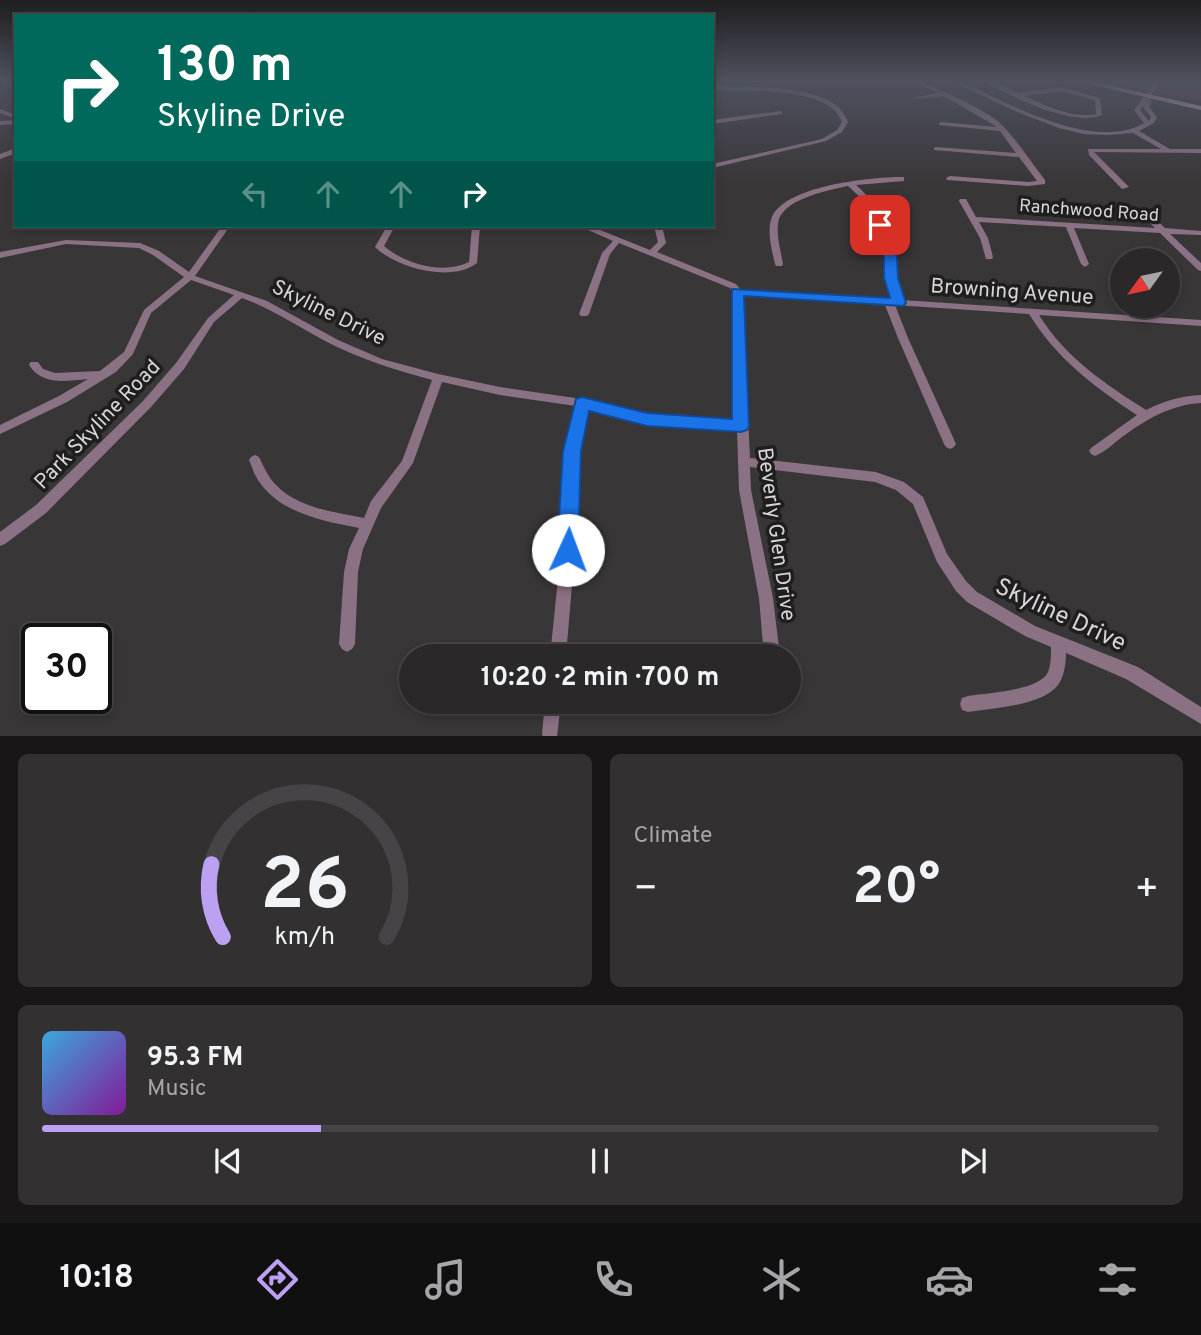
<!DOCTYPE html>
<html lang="en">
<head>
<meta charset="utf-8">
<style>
  :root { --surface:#2b282a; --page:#333032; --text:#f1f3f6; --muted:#a6a6a8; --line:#474447; --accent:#bca0f2 }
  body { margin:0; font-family:Overpass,sans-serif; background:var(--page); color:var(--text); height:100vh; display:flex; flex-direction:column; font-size:26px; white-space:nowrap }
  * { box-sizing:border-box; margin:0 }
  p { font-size:23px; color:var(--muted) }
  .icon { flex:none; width:38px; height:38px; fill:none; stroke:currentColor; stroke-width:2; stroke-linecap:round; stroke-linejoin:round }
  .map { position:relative; height:736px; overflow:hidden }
  .details { display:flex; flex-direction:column; gap:18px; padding:18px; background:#181617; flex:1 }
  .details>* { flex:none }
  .guide { position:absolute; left:14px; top:14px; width:700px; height:214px; border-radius:0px; box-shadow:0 4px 10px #0003,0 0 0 2px var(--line); background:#00695c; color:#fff; overflow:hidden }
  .needle { width:46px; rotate:237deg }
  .controls { position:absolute; left:1110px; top:248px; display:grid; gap:14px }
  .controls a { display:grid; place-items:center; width:70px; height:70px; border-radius:50%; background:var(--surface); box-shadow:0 4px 10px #0003,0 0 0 2px var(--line); font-size:35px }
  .speed { position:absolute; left:21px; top:623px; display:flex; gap:14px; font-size:35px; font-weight:700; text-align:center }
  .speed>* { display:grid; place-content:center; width:91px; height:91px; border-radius:50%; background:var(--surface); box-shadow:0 4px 10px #0003,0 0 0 2px var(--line); line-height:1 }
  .speed .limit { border:4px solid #111; border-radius:10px; background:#fff; color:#111 }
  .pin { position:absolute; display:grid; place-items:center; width:60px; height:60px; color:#fff; margin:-30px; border-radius:14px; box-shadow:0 4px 10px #0006 }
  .me { position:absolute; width:77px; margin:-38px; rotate:2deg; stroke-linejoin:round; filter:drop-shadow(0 0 5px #0008) }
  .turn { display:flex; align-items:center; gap:24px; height:147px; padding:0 28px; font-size:32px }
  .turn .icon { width:91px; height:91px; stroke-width:2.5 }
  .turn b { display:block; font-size:49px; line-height:60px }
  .lanes { display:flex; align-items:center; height:66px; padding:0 28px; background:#0003; justify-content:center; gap:35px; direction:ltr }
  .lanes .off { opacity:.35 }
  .big { font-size:52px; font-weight:700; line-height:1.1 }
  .details .widget { flex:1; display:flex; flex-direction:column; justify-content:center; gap:10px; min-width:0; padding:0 24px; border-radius:10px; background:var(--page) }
  .details .dial { align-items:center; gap:0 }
  .dial svg { height:182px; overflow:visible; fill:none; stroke:var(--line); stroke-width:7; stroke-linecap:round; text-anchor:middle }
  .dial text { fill:var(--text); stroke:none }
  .song { display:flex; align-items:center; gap:21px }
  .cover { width:84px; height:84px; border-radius:10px; background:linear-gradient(135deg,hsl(200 70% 55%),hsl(290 70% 35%)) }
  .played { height:7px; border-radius:4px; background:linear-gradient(90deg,var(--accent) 25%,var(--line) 25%) }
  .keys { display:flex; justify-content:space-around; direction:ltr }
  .heat { display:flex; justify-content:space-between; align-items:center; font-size:38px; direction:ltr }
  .details .tiles { flex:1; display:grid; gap:18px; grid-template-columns:1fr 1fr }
  .widget:last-child { grid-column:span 2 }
  .trip { position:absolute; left:399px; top:644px; width:402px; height:70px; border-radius:35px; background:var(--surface); box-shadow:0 4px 10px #0003,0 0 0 2px var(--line); font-weight:700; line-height:70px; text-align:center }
  .tabs { display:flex; height:112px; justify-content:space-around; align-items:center; background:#111011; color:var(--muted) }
  .tabs .icon { width:49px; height:49px }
  .tabs .on { color:var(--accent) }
  .tabs b { font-size:32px; color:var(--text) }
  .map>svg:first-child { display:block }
</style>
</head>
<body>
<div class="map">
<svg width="1201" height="737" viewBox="0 0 1201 737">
  <rect width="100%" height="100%" fill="#393638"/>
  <path fill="#5f3455" d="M1100 80H1201V102Z"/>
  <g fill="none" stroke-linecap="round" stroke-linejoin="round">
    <path fill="#8a7183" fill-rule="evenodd" d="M911 80C926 80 990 113 1000 123 1016 139 1031 162 1045 180V184L1028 186 947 180 946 178 950 176 1028 182 1037 181 1019 157 934 150V148L936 147 1016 153 1000 131 939 125V123L941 122 997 127 944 96 917 99V97L938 93Z
      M949 80H957C1005 101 1093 153 1144 123L1134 110 1152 86 1151 80H1157L1158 86 1149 97 1152 101 1149 107 1157 117 1154 123 1139 131 1170 149H1201V153L1094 152 1129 187 1122 189 1089 155 1088 149H1161L1133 133 1108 135 1084 134 1059 128 1015 111ZM1145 104 1143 107 1151 117 1149 121 1140 110Z
      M983 80H991L1018 93 1061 87 1100 98 1102 115C1074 128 1008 96 983 80ZM1061 91 1095 100 1096 114C1072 119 1045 105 1024 96Z
      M712 86C745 87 815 84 839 108 843 112 846 118 848 122L842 132 826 141 712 168V164L822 139 837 130 842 122C840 119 839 115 836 112 816 88 742 90 712 90Z
      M0 109 16 115V119L0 113Z
      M780 111 782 112V114L712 124V120Z
      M16 120V124L0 125V121Z
      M16 148V153L0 159V154Z
      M901 177H904V181L856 185C894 218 889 256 902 300L1201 320V326L1039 315C1065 357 1105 384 1146 410 1164 401 1181 396 1201 395V403C1170 405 1147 419 1122 437 1113 444 1105 452 1095 456L1091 454 1089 451 1091 448 1137 415C1094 387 1056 358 1029 314L895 305 908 338 956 444 954 447 950 449 946 447 944 444 898 338 885 305 742 295 750 458 876 472 904 482 923 497 947 554 966 581 977 592 1035 626 1138 667 1201 707V724L1126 679 1066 653C1066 664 1064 677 1058 685 1042 706 992 708 968 712L962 710 960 704 962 698 968 696C987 693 1035 691 1047 674 1051 667 1051 655 1051 647L1025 636 967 602 956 591 937 562 913 504 896 490 875 482 750 467 751 490 773 598 780 656H764L759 598 739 490 737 430 647 423 587 408 578 451 575 550 566 656H550L561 550 566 451 576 406 500 395 442 382 413 463 381 508 363 549 358 572 355 644 352 649 347 652 342 649 339 644 344 572 349 549 359 528C323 521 279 513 258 480 254 474 252 467 249 460L251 457 255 455 259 457C264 467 268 477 276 485 298 508 334 512 364 518L371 501 402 461 432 380C397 370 362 360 329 343 300 328 273 309 242 298L214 322 184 369 151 407 46 513 5 544 0 546V532L36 505 143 401 176 363 208 318 234 295 191 280 151 313 133 354 116 372 67 402 0 434V425L59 396 88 379C65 381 43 386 29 365L30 362H38L43 369 55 373 100 371 124 352 144 310 184 277 153 255 139 248 66 244 0 258V252L66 240 140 243 159 251 189 272 222 226H230L195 276 267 301 338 340 382 359 438 374 500 387 582 399 647 415 737 421 732 292 730 288 619 243 610 254 589 314 587 316H581L579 314 602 253 613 241 579 226H590L650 250 658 242 654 226H662L666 243 657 252 736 284 740 289 892 300C880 254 888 220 848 186 829 190 787 198 779 219 775 233 781 251 783 264L782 266H776L775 264C772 250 767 234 771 220 780 186 871 177 901 177Z
      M13 197H16V207L12 205Z
      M960 199H966L976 217 1155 228 1137 210 1138 208H1144L1165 228 1201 231V235L1170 234 1201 263V271L1198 270 1160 233 1074 228 1089 264 1085 267 1081 264 1066 227 979 222 988 238 993 257 992 259H986L980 238 959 201Z
      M387 226H395L384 246C405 264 443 275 469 262L472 226H480L477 263C452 283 396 268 375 247Z
      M545 702H561L557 737H543L542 734Z"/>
    <path fill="#dcaace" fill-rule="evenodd" d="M1072 80H1086L1201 106V110Z"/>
  </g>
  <linearGradient id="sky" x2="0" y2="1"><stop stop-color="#1f1e1f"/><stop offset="0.44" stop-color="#4e525e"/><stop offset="1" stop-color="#4e525e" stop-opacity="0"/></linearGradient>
  <rect width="1201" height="183" fill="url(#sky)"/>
  <path fill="#1a73e8" stroke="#114b97" stroke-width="2" d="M880 221 886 225 897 257 898 278 906 303 903 306 744 296 749 426 747 430 741 432 647 426 589 411 581 451 578 550 575 557 568 559 560 557 557 550 563 451 576 399 582 397 647 413 732 419V289L890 298 884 278V257L874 225Z"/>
  <g text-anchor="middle" stroke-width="7" stroke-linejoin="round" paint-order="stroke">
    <g font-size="18" fill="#d7d5d7" stroke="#1f1e1f">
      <text transform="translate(1089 210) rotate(4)" y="6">Ranchwood Road</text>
    </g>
    <g font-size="21" fill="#d7d5d7" stroke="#1f1e1f">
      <text transform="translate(1012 291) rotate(4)" y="7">Browning Avenue</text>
      <text transform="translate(329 312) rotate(26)" y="7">Skyline Drive</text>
      <text transform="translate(97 424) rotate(-46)" y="7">Park Skyline Road</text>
      <text transform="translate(777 534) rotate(82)" y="7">Beverly Glen Drive</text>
    </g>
    <g font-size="24" fill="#d7d5d7" stroke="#1f1e1f">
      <text transform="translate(1061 614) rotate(25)" y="8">Skyline Drive</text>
    </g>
  </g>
</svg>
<div class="controls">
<a><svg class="needle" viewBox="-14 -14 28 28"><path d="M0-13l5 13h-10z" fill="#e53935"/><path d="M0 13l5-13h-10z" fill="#a6a6a8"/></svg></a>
</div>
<div class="speed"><div class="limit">30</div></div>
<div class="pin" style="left:880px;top:225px;background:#d93025"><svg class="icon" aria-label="arrive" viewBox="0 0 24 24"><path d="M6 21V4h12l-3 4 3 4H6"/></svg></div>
<svg class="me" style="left:568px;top:550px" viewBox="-20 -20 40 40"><circle r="19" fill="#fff"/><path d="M0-13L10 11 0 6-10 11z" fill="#1a73e8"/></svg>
<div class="trip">10:20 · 2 min · 700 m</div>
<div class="guide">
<div class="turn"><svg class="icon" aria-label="right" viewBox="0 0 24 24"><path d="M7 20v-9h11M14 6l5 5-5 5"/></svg><div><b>130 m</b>Skyline Drive</div></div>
<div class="lanes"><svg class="icon off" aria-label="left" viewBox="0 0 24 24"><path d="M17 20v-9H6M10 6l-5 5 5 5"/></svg><svg class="icon off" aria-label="ahead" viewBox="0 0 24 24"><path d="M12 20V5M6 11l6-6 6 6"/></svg><svg class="icon off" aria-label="ahead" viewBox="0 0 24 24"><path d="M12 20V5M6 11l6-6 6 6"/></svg><svg class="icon" aria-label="right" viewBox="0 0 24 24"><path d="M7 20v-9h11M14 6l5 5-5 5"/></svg></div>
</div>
</div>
<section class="details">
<div class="tiles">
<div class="widget dial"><svg viewBox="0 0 100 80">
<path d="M14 69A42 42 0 1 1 86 69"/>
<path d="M14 69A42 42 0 0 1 9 37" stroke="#bca0f2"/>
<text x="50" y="56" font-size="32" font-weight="700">26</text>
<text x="50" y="72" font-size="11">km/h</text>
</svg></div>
<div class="widget"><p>Climate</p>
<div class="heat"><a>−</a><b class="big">20°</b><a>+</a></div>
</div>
<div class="widget">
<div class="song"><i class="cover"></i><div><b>95.3 FM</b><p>Music</p></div></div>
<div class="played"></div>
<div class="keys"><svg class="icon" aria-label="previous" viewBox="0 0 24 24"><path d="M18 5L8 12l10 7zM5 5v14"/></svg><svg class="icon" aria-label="pause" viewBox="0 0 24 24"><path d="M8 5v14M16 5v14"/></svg><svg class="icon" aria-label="next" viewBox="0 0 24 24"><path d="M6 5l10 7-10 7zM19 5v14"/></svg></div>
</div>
</div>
</section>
<nav class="tabs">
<b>10:18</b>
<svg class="icon on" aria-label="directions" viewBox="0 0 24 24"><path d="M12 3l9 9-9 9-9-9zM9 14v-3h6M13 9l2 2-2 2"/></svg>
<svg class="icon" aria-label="music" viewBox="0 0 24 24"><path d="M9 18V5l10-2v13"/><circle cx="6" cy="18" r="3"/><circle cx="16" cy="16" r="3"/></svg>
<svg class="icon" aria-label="phone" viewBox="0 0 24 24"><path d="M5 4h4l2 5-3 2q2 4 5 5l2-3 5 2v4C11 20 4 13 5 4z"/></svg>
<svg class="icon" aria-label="climate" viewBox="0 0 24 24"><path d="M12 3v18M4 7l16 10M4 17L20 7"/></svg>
<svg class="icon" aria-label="car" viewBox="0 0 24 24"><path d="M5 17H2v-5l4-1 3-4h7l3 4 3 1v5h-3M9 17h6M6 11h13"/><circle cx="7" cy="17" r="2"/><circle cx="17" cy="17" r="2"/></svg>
<svg class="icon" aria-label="filters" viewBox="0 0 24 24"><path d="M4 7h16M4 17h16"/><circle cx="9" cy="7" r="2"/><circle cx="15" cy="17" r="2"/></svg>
</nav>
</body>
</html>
